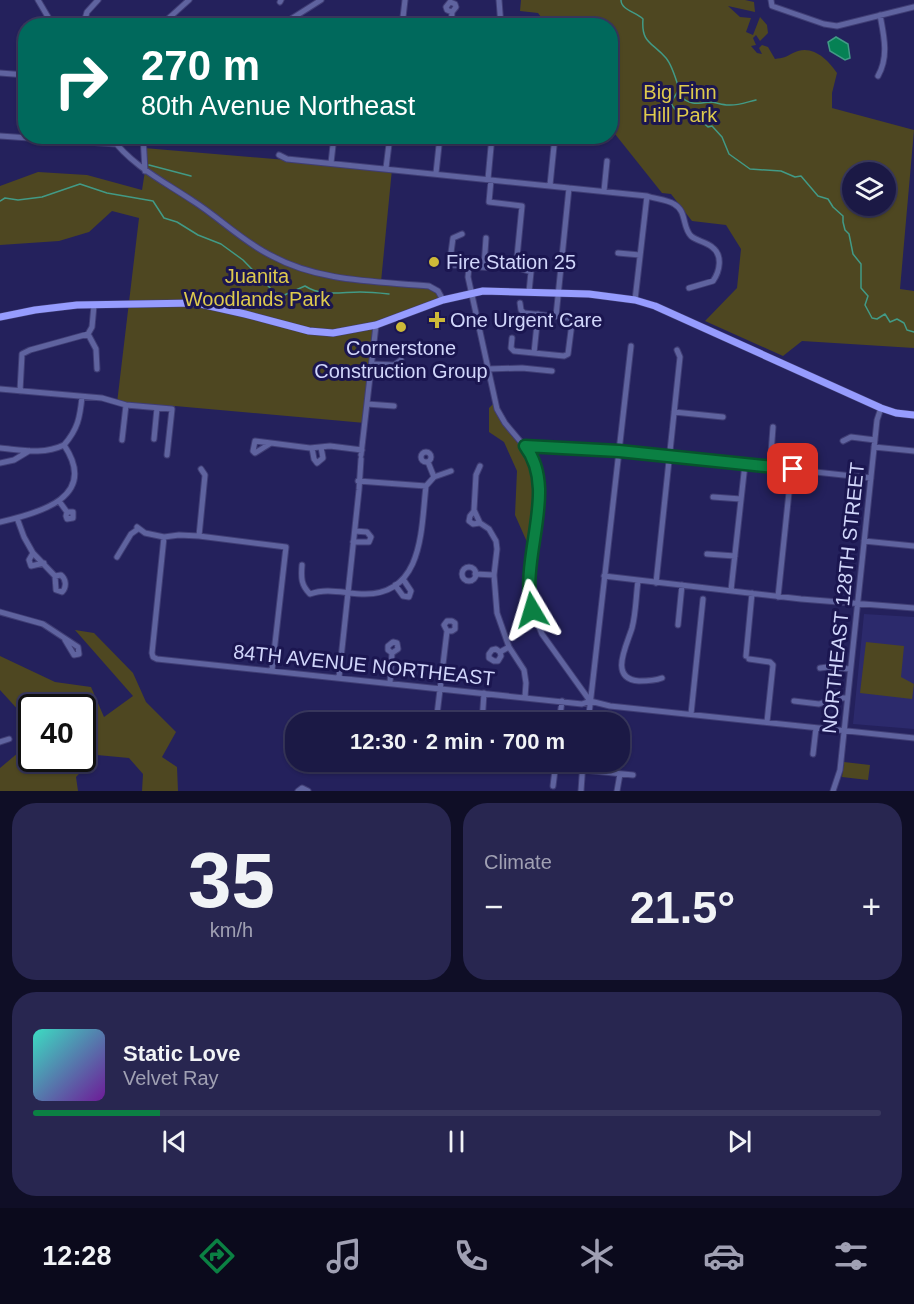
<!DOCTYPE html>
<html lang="en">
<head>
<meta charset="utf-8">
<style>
  :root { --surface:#1b1945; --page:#282650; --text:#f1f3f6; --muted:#a0a0b3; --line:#39385e; --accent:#0b8043 }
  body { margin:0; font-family:Arial,sans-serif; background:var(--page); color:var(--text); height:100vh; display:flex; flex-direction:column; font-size:22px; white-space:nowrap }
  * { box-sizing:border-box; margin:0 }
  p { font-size:20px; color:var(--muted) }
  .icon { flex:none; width:33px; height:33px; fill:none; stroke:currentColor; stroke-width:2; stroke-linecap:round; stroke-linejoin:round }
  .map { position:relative; height:791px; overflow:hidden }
  .sheet { display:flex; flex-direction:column; gap:12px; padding:12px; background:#0f0e26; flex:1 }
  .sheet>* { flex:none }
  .banner { position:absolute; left:18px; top:18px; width:600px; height:126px; border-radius:24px; box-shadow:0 2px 4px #0004,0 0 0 2px var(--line); background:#00695c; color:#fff; overflow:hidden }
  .fabs { position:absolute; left:842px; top:162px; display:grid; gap:12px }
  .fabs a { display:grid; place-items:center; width:54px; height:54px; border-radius:50%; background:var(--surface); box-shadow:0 2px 4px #0004,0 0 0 2px var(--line); font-size:30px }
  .speed { position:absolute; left:18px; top:694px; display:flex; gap:12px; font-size:30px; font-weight:700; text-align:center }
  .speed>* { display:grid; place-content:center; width:78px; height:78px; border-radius:50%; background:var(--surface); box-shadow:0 2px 4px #0004,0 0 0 2px var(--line); line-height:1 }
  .speed .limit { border:3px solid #111; border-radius:9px; background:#fff; color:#111 }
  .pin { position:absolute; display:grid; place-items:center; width:51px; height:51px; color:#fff; margin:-26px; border-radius:12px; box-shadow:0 3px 9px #0006 }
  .me { position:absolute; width:66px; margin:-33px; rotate:353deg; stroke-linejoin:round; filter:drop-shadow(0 0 4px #0008) }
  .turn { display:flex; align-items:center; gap:21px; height:126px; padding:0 24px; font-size:27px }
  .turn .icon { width:78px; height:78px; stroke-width:2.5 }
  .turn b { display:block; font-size:42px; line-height:51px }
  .big { font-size:45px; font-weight:600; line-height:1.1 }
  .sheet .card { flex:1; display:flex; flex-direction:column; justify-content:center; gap:9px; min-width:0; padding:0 21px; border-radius:24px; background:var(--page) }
  .sheet .dial { align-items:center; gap:0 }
  .dial b { font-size:78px; line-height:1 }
  .song { display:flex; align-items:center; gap:18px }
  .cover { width:72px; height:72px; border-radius:9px; background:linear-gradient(135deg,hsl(170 70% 55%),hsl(280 70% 35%)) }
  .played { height:6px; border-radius:3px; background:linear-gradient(90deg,var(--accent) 15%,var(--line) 15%) }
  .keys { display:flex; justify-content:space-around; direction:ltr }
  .heat { display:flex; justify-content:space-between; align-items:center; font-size:33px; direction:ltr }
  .sheet .tiles { flex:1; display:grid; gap:12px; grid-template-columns:1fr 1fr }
  .card:last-child { grid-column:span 2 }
  .trip { position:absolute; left:285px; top:712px; width:345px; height:60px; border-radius:24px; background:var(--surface); box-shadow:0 2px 4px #0004,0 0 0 2px var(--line); font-weight:600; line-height:60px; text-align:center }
  .dock { display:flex; height:96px; justify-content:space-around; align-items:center; background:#0b0a1c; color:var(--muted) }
  .dock .icon { width:42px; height:42px }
  .dock .current { color:var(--accent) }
  .dock b { font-size:27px; color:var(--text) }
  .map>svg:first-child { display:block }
</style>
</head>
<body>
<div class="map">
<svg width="914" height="791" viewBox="0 0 914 791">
  <rect width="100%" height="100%" fill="#24215c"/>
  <path fill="#2c2a6c" d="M864 614 914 617V729L853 724Z"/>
  <path fill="#4e4721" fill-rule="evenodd" d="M521 0H745L754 2 755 12 728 6 740 17 751 18 746 32 753 35 760 17 767 25 768 33 760 41 756 35 753 38 756 45 751 46 757 53 762 54 759 48 762 45 768 47 775 59C783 58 786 57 793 53 811 43 828 59 837 73L832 93V108L914 130 900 289 914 291V348L802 341 783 356 705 321 737 288 741 249 726 225 692 221 671 194 662 193 611 129 610 26 547 25 538 13 520 11ZM852 172H885V206H852Z
    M144 148 392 169 381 282 435 288 443 300 376 325 365 423 175 406 172 409 117 403 139 218 112 211 89 232 59 241 0 245V186L38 172 87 175 142 190 145 171Z
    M494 403 525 446 540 478 531 551 515 515 517 471 504 442 489 432V408Z
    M75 630 94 633 133 673 146 702 176 732 162 757 177 767 178 791H142L143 774 129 758 97 755 76 777 78 791H0V768L31 742 32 759H82V708H32L31 724 0 690V656L55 682 91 687 104 717 133 696Z
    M866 642 904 646 901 677 914 684 912 699 860 693Z
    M844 762 870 765 868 780 842 777Z"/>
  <path fill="#058154" stroke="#429a86" stroke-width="1.5" d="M836 37 848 44 850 58 845 60 830 51 828 42Z"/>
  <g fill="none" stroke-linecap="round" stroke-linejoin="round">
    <path stroke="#429a86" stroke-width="1.5" d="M621 0C621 10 636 12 643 19 641 43 652 42 666 58 672 65 676 79 679 89L671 103C676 114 688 120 700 120L708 127 712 126 722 137 729 154 750 169 781 171 795 177 801 176 818 196 828 199 833 207 843 216V222L845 230 849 234 853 254 861 264V288L868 296 865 305 872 318 877 319 885 314 890 322 897 319 904 323 907 330 914 332
      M679 90V95C689 105 696 104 709 102 715 102 722 105 728 105 737 106 747 102 756 100
      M149 165 191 176
      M0 201 5 198 18 200 42 197 80 184 107 193 153 201 164 218 177 222 198 235 221 244 243 260 274 292 282 296 305 286C322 297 341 292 360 292 370 292 380 293 389 294"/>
    <g stroke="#403e75" stroke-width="7">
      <path id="minor" d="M38 0 51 22
        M499 0 501 26
        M771 0 772 6 824 24 837 26 914 7
        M280 2 281 0
        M83 26 87 12 98 0
        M160 26 189 0
        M280 26 321 0
        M402 26 405 0
        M451 26 452 12 456 7 455 4 450 2 446 7 447 10 452 12
        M0 73 26 75
        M878 76C889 57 884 36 880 15
        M0 136 116 144
        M110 136C132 166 163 181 193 201 220 218 243 242 272 256 320 282 376 281 429 286L438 291 443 300
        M143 136 145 171
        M279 155 287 159 647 196C655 199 666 199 674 204 687 211 682 227 691 236 697 241 706 242 712 247 723 255 720 271 713 281L689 288
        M331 163 334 136
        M386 168 390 136
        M436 173 440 136
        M488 179 492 136
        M491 180 489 202 522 206 516 267 531 272 529 292
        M550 185 555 136
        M604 191 607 161
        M462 234 453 238 450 260 453 265 494 268
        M618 253 640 255
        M469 267 468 277 497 409 505 423 531 454 538 469 540 487 528 578 532 610 542 634 590 701
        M484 267 486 238
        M635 300 647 196
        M556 316 569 188
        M88 334 96 349 97 369
        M512 338 511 348 514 351 564 356 568 354 572 323 570 318 524 313 521 310 520 303
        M534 353 538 314
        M372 364 394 365 401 360
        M487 369 522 368 552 371
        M0 389 102 398 126 405 172 409 167 455
        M20 391 22 354 30 350 88 334 92 327 94 305
        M367 404 394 406
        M674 412 723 417
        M154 439 157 408
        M122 440 126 405
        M843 441 851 437 875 440
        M271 443 255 441 253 451 255 453 271 443 310 448 330 446 362 450
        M526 446 619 451 871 478
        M874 447 914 451
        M0 448C22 450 43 455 64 445
        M312 448 314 459 317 463 323 458 321 447
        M421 457a5 5 0 1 1 10 0a5 5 0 1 1-10 0Z
        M361 455 376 325
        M428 462 434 477
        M0 463 14 460 29 451
        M480 466 476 475 474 510 480 523 489 529 496 541 497 549 494 575 497 613 509 647 524 670 526 683 525 697
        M770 467 773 427
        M358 481 426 486 434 477 451 471
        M713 497 741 499
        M59 501 67 512 66 516 67 519 73 518V512H67
        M474 511 470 516 469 521 473 524 480 523
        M17 518 24 537 33 553 55 576 56 590 62 592C67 587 66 579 61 575L55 576
        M0 522C40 513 99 497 64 445 78 429 80 417 82 397
        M137 527 145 533 164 537 179 535 199 536 286 547 272 670
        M199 536 205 475 201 469
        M164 537 152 653 153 657 157 659 582 704 590 701 610 706 914 738
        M864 541 914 546
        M353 542H369L371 537 367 532 355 531
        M33 553 29 560 31 566 44 563
        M707 554 735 556
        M117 557 131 534 138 529
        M302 565C301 578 301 585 310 594 328 587 346 594 365 594 424 594 421 528 426 486
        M462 574a7 7 0 1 1 14 0a7 7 0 1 1-14 0Z
        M475 574 494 575
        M604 576 801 599 914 608
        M638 581C636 596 636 613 632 628 627 645 608 679 639 681 648 681 654 681 662 678
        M656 583 680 357 677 350
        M395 585 403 596 409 597 411 591 403 579
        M731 590 745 464
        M778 597 791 473
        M0 612 43 624 78 647 79 654 74 655 65 640
        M678 625 682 585
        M500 652 501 656 498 661H494L489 658V654L492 650 496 649 500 652 509 647
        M746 656 752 593
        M749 659 770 662 773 665 767 722
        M820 668 828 667 850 669
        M339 677 359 490 361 459
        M390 683 392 653 388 650V646L393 642 397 643 398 649 392 653
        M794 701 819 704 837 698H847
        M691 714 703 599
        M436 723 447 631 444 625 447 621H452L455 623V629L452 631H447
        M482 723 484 693
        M559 723 562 701
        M588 723 631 346
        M0 742 9 739
        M813 754 816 728
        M555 767 633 775
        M553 786 556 762
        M298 791 302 788 308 791
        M581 791 583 762
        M617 791 620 774
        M833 791 840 770 877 420 881 408"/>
    </g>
    <g stroke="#403e75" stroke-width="8">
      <path id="major" d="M0 317 35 310 77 305 196 303 245 314 309 331 333 333 376 325 443 300 483 291 589 294 635 300 655 306 881 408 896 413 914 415"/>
    </g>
    <use href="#minor" stroke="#5f639f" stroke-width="5"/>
    <use href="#major" stroke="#969cfe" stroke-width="7"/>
  </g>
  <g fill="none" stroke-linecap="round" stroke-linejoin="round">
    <g stroke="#07532c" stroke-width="15">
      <path id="route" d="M532 610C519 556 559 490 525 446L619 451 793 469"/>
    </g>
    <use href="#route" stroke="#0b8043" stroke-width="10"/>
  </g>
  <g fill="#cdb938" stroke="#1b1650" stroke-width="2">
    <circle cx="434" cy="262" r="6"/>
    <path d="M434 311h6v6h6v6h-6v6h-6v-6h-6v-6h6z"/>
    <circle cx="401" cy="327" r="6"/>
  </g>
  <g text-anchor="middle" stroke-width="6" stroke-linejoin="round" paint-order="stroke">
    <g font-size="20" fill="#deca4d" stroke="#1b1650">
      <text x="680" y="99">Big Finn<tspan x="680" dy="23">Hill Park</tspan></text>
      <text x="257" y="283">Juanita<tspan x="257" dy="23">Woodlands Park</tspan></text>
    </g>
    <g font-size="20" fill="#d1d6fb" stroke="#1b1650" text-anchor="start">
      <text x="446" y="269">Fire Station 25</text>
      <text x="450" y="327">One Urgent Care</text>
      <text x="401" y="355" text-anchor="middle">Cornerstone<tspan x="401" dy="23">Construction Group</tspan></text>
    </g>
    <g font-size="20" fill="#d1d6fb" stroke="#1b1650">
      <text transform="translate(843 598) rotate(-84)" y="7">NORTHEAST 128TH STREET</text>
      <text transform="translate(364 665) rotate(6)" y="7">84TH AVENUE NORTHEAST</text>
    </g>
  </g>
</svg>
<div class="fabs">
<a><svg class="icon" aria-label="layers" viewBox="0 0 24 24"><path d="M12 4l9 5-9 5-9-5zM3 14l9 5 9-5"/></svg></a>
</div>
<div class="speed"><div class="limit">40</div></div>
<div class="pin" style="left:793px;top:469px;background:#d93025"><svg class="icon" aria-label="arrive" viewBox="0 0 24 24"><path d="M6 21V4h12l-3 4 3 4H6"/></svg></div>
<svg class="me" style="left:532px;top:610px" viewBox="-20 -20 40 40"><path d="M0-17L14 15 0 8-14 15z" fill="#0b8043" stroke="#fff" stroke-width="4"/></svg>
<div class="trip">12:30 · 2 min · 700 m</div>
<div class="banner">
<div class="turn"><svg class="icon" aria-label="right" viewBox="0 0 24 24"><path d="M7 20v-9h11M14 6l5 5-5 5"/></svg><div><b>270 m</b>80th Avenue Northeast</div></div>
</div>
</div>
<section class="sheet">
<div class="tiles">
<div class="card dial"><b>35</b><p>km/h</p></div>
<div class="card"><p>Climate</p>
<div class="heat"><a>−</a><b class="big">21.5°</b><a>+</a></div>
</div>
<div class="card">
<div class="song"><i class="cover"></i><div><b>Static Love</b><p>Velvet Ray</p></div></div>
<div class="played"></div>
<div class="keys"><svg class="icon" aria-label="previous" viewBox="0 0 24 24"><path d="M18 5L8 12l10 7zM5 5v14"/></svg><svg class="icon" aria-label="pause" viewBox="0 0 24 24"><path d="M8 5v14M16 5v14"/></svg><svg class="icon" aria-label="next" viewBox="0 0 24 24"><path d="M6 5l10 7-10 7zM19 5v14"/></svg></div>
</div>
</div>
</section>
<nav class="dock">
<b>12:28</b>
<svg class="icon current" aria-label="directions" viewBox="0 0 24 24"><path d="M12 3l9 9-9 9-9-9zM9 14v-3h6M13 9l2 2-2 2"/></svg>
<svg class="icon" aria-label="music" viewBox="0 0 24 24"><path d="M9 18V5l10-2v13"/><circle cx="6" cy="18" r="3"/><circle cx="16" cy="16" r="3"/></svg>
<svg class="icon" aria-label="phone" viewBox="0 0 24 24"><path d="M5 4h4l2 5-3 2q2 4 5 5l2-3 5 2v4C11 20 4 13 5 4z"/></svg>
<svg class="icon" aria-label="climate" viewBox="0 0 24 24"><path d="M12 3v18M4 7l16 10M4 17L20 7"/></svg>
<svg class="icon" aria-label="car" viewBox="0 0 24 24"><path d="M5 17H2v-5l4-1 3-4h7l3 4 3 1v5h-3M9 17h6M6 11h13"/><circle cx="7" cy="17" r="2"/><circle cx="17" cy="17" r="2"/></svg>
<svg class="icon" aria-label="filters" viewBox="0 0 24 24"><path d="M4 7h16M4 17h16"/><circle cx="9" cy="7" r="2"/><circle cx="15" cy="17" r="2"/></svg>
</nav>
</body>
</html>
